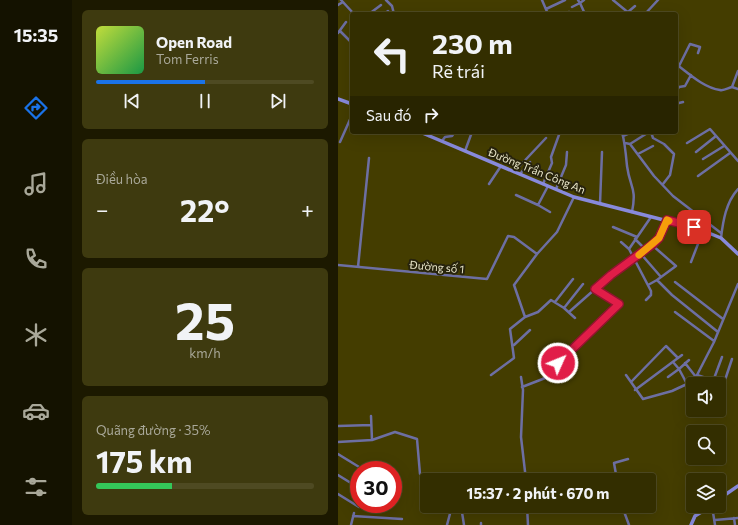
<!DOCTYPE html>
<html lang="vi">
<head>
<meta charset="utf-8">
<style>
  :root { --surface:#332e00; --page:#3e3a0f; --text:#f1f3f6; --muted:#a9a899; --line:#4e4a22; --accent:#1a73e8 }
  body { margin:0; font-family:Commissioner,sans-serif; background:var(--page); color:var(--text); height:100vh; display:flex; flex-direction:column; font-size:15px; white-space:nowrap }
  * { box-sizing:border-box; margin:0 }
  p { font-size:13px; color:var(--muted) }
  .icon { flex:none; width:22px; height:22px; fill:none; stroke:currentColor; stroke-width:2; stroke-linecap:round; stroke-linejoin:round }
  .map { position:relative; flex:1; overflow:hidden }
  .drawer { display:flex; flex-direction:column; gap:10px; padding:10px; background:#1c1900; width:266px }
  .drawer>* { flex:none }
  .banner { position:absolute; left:12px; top:12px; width:328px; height:122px; border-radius:4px; box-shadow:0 4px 16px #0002,0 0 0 1px var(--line); background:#332e00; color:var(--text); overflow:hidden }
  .tools { position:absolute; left:348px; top:377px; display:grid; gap:8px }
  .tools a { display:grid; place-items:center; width:40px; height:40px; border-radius:4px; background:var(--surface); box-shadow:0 4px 16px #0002,0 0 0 1px var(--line); font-size:20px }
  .speed { position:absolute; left:12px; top:461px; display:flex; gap:8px; font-size:20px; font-weight:700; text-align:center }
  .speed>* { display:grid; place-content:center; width:52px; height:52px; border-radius:50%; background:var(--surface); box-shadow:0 4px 16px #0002,0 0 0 1px var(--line); line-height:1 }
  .speed .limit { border:6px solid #d22; background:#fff; color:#111 }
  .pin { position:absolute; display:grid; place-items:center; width:34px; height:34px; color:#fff; margin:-17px; border-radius:8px; box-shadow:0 2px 6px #0006 }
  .me { position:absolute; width:44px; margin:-22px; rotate:46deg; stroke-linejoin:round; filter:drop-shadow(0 0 3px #0008) }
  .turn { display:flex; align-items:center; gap:14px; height:84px; padding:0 16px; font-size:18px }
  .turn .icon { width:52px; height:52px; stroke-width:2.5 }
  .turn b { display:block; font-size:28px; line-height:34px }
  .then { display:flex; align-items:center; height:38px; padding:0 16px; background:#0003; gap:8px; font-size:15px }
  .big { font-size:30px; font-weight:700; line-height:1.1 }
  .drawer .card { flex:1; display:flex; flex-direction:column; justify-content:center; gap:6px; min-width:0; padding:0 14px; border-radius:6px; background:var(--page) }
  .drawer .dial { align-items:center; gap:0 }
  .dial b { font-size:52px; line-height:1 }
  .song { display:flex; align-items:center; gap:12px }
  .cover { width:48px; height:48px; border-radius:6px; background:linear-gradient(135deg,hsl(70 70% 55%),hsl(140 70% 35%)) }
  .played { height:4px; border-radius:2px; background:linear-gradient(90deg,var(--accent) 50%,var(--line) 50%) }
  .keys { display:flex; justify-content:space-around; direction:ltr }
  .heat { display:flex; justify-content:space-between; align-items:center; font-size:22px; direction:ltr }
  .charge { height:6px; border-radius:3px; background:linear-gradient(90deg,#34c759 35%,var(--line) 0) }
  .trip { position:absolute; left:82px; top:473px; width:236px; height:40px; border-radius:4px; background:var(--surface); box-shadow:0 4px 16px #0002,0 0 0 1px var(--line); font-weight:700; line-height:40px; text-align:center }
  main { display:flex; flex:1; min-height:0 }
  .tab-bar { display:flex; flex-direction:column; width:72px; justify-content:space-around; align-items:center; background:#141200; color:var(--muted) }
  .tab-bar .icon { width:28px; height:28px }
  .tab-bar .active { color:var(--accent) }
  .tab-bar b { font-size:18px; color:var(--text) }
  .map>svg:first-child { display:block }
</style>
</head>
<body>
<main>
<nav class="tab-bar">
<b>15:35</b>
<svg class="icon active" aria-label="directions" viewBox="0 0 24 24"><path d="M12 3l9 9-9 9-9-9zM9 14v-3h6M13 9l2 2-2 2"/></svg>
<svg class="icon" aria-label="music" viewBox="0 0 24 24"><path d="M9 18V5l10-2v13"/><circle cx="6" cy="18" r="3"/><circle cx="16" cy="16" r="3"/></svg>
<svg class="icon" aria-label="phone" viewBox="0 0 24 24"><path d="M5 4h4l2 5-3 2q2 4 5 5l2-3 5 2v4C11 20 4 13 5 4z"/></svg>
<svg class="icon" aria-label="climate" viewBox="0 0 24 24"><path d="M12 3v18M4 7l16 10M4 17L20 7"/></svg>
<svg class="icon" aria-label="car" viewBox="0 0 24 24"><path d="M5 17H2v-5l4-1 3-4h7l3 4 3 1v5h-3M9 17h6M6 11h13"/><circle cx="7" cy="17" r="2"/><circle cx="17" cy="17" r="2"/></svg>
<svg class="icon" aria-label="filters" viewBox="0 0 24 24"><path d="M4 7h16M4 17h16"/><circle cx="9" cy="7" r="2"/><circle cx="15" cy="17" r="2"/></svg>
</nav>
<section class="drawer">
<div class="card">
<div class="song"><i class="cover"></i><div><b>Open Road</b><p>Tom Ferris</p></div></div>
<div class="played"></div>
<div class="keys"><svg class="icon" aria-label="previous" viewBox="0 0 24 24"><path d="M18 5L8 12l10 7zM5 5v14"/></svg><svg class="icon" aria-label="pause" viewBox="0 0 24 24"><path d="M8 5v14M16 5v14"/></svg><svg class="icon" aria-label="next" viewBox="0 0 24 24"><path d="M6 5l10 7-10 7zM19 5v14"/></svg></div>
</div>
<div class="card"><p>Điều hòa</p>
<div class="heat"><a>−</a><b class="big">22°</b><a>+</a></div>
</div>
<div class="card dial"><b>25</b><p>km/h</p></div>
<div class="card"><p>Quãng đường · 35%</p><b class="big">175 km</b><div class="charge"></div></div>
</section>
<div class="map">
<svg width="400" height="525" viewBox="0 0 400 525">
  <rect width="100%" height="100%" fill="#443d00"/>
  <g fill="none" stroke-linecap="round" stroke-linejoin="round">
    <path stroke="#6d6fa3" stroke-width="2.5" d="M3 0 16 14
      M48 0 54 6 56 14
      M204 0 210 14
      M246 0 242 3 247 14
      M275 0 292 14
      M0 5 5 2
      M234 7 242 3 240 0
      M208 9 227 0
      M290 12 297 6
      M31 14 43 5
      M46 14 50 11
      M224 14 231 12 239 14
      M307 14 320 0
      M2 31 12 41
      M0 33 8 22
      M14 62V65
      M338 64C350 73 366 88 382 90 386 91 390 88 394 87L400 89
      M341 66 352 44 362 47 360 53
      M394 87 400 71
      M339 90 341 87 347 86 353 75
      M338 102 341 103 345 102
      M284 132C287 143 288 155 289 166 292 188 299 187 294 212
      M313 132 315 138 326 144 336 154 332 175 325 184
      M91 136 92 132
      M285 136 294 132
      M104 141 107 137 114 136 116 133
      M2 142 14 115
      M287 143 292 144 316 176 335 196 383 233
      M349 143 372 129 400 161
      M292 144 311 132
      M127 151 134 132
      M358 152 378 136
      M300 154 315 146
      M365 159 386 146
      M176 172 208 138
      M182 174 192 162
      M360 176 392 153
      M151 184 163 166
      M205 184 214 163 213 157 222 132
      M218 189 228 165 229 152
      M178 195 200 205 210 186
      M262 204 264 152
      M200 205 212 212
      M275 227 299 237
      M383 238C385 221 388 202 400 189
      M297 239 308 250
      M283 242 291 249
      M303 254 323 277
      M353 262 365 231
      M0 265 149 279 170 236 176 237 199 254 219 232 236 197
      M20 267 31 158
      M319 280 334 295 380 332
      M337 282 385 319
      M310 285 319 280 338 266 314 245
      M308 300 313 295V291L291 249 313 217
      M217 302 235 279
      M226 308 237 318
      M231 312 273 275 315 244 321 238 329 220
      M337 312 376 341
      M187 317 200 312 213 300 226 308 245 284
      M176 345 192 330
      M347 363 358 377
      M153 375 176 358 172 329 187 317 176 285 199 254
      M288 375 305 399 334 391 349 384 358 377 376 342 400 284
      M359 375 386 384
      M183 377 185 390 183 437 188 480
      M330 377 341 369 335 362
      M293 382 328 346 340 358
      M352 382 349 392 355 395
      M349 384 341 369 351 360
      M374 384 384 357
      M184 387 215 375 220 363 281 305 257 289
      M297 390 344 355
      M381 398 394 359
      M381 405 385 407
      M33 416 34 440
      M0 426 33 425
      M0 442 34 440 57 432 79 439 82 474 92 475 100 480
      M0 454 26 470
      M0 475 21 488
      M279 480 276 463 290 459
      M0 494 21 507
      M123 506 126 525
      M189 506 190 525
      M284 506 291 525
      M374 506 377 525
      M15 516 64 519
      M396 518 397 525
      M377 520 400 518
      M143 523V525
      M13 525 16 513
      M109 525 114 506"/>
    <path stroke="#888adc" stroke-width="3.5" d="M0 99 14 104
      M82 132 236 197 361 229 383 238 400 254
      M381 499 400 486
      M353 525 357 516 373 506"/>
  </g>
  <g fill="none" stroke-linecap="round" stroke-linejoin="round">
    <g stroke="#92132f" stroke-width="10">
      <path id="route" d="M220 363 281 304 257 289 273 275 315 244 321 238 329 220 356 227"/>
    </g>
    <use href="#route" stroke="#e11d48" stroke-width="7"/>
    <path stroke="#f59e0b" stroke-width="7" d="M301 255 321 238 329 220 331 221"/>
  </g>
  <g text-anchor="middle" stroke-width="4" stroke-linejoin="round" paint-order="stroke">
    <g font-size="11" fill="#e9e6c9" stroke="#27230c">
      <text transform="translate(199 171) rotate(22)" y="4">Đường Trần Công An</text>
      <text transform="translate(99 267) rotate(5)" y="4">Đường số 1</text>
    </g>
  </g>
</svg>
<div class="tools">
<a><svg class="icon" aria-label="sound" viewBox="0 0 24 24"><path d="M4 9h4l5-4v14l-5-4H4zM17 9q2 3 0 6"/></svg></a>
<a><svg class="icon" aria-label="search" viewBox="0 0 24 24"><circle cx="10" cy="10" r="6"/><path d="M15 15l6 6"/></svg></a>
<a><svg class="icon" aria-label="layers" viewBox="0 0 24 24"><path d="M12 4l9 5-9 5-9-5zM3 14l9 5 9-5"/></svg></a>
</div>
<div class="speed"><div class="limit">30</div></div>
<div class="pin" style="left:356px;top:227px;background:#d93025"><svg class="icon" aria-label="arrive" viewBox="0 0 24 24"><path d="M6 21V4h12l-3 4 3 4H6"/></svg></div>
<svg class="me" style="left:220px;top:363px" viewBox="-20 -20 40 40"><circle r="17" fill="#e11d48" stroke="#fff" stroke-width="3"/><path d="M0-11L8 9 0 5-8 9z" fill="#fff"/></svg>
<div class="trip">15:37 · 2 phút · 670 m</div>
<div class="banner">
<div class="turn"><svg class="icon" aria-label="left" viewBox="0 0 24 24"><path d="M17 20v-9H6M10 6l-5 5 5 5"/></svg><div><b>230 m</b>Rẽ trái</div></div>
<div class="then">Sau đó<svg class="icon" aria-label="right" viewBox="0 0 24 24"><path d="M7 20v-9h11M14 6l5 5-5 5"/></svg></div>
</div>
</div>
</main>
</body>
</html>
